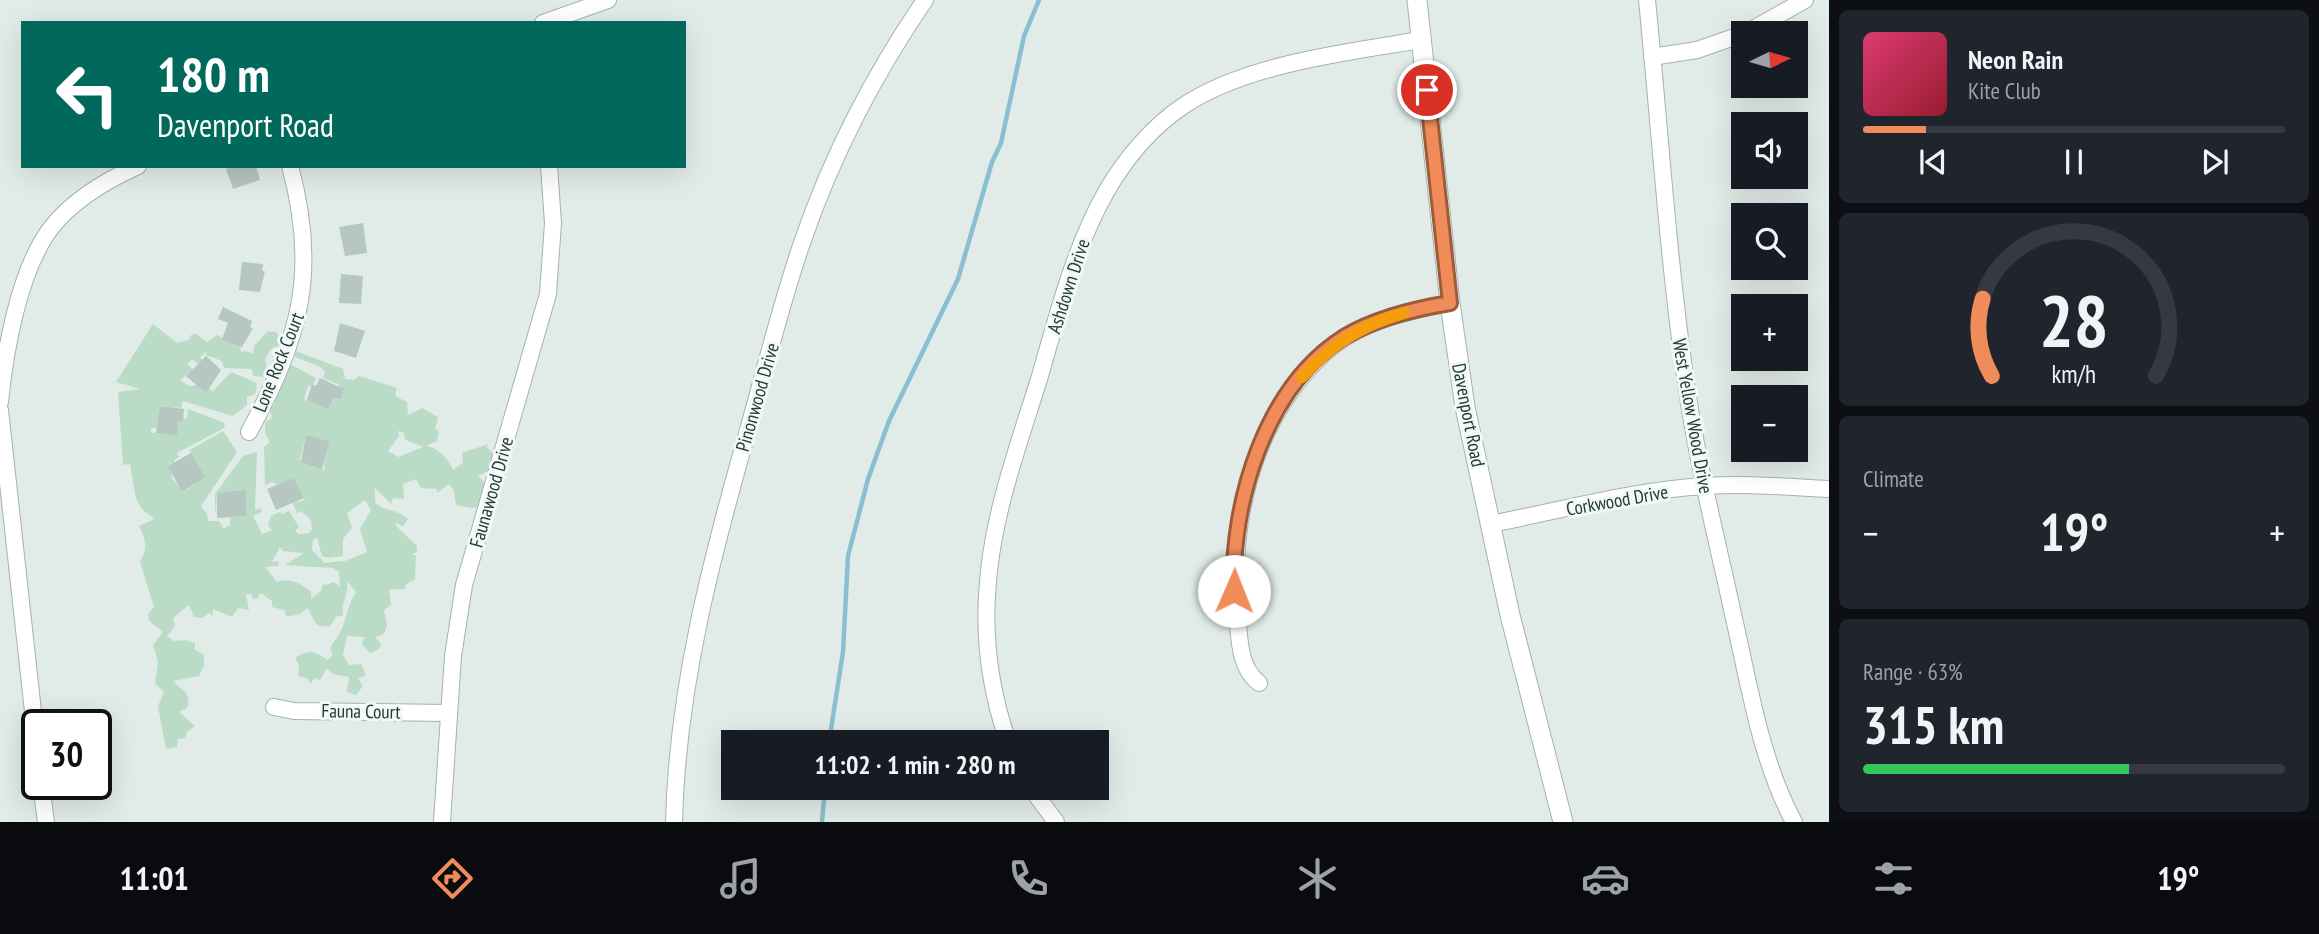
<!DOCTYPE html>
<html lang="en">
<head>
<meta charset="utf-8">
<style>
  :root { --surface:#171b24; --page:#20242c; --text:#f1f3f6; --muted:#9ea1a6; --line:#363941; --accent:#f08c5a }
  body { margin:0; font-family:"PT Sans Narrow",sans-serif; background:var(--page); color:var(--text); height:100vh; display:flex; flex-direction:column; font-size:26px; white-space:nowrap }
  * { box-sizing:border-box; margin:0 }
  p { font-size:23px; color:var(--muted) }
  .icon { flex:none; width:38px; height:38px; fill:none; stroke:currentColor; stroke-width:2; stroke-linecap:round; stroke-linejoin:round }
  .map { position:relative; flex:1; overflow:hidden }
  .drawer { display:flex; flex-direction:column; gap:10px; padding:10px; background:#0d0f14; width:490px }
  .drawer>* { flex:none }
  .hud { position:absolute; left:21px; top:21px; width:665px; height:147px; border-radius:0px; box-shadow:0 7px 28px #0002; background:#00695c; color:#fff; overflow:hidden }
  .needle { width:46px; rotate:85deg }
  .fabs { position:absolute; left:1731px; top:21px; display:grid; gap:14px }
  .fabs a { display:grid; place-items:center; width:77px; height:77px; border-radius:0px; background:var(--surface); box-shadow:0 7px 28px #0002; font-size:35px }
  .speed { position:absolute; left:21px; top:709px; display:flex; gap:14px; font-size:35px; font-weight:700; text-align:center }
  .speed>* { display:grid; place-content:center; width:91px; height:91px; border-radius:50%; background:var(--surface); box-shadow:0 7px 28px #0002; line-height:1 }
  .speed .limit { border:4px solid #111; border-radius:10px; background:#fff; color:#111 }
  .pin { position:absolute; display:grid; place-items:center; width:60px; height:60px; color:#fff; margin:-30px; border:4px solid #fff; border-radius:50%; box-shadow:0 2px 7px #0007 }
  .me { position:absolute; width:77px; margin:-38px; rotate:1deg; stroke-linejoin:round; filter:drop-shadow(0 0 5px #0008) }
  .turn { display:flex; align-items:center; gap:24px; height:147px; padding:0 21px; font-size:32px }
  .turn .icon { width:91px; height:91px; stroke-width:2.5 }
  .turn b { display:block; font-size:49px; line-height:60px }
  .big { font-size:52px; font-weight:800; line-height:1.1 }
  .drawer .tile { flex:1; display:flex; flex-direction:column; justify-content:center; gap:10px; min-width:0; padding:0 24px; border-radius:10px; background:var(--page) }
  .drawer .dial { align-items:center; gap:0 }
  .dial svg { height:182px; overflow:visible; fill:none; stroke:var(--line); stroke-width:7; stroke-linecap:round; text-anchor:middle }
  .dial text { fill:var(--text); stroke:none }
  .song { display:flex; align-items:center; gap:21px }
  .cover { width:84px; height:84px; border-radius:10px; background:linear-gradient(135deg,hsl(340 70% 55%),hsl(350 70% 35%)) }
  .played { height:7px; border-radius:4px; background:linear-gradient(90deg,var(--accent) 15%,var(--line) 15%) }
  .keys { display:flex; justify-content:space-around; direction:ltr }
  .heat { display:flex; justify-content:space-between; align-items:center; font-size:38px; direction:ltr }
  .charge { height:10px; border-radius:5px; background:linear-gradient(90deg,#34c759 63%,var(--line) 0) }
  .trip { position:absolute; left:721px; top:730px; width:388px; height:70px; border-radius:0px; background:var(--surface); box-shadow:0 7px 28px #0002; font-weight:800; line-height:70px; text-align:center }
  .menu { display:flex; height:112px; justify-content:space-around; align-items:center; background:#090b0e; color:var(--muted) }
  .menu .icon { width:49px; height:49px }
  .menu .current { color:var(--accent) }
  .menu b { font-size:32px; color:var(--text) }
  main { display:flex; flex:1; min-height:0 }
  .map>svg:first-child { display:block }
</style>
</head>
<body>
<main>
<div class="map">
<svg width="1829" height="822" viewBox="0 0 1829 822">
  <rect width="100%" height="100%" fill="#e1ebe7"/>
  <path fill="#badcc6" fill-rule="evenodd" d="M153 324 177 343 189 340 191 335 196 334 207 342 217 335 240 346 241 352 246 351 253 354 254 346 268 331 276 332 281 338 280 345 272 348 265 359 268 370 265 377 254 376 251 369 224 368 222 361 206 355 207 351 200 357 202 360 198 364 192 359 187 364 193 369 180 380 189 386 198 385 205 393 209 388 213 391 231 372 257 383 255 394 247 397V405L233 416 183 401 181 408 160 406 157 428H151V433C164 434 173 418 187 419L188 409 225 423 224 428 177 453 179 457 174 460V465L168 461 172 467V478L183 492 195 484 190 450 223 431 237 452 201 506 207 514 208 521H219L223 529 230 525V517L246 516V491L217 493 215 517V494L243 456 257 452 255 510 260 508 262 512 253 516 262 534 272 530 268 526 271 516 280 512 282 514 289 511 299 527 295 531 299 534 309 533 312 529 311 520 301 511 297 513 293 503 305 500 294 478 279 485 272 482 265 485 264 447 270 442 265 433V422L272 418 270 409 275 404 272 398 288 363 316 378 312 386H308L304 399 328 409 334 397 341 400 344 390 339 387 338 382 337 384 323 378 325 371C315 362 304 363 291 354L293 350 343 369 345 379 354 380 359 376 397 388 395 396 407 402 408 415 422 408 438 417 435 429 439 432 437 441 426 446C438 447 449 460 453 470L463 463 462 453 488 444 487 448 496 455 492 469 478 476 487 485C478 511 480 510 456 505L454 491 449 484 437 493V489L421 488 416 479 403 484 404 499 393 498 391 504 375 488V502C384 512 398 509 408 519L403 526 396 523V526L417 546V552L412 554 416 556 415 579 405 585V589L389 590 391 605 384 610 387 626 384 634 375 637 381 644 379 649 370 653 362 645 364 637 347 636 343 655 349 665 361 664 366 676 358 678 363 686 356 695 347 692 349 677 333 674 327 668 320 680 315 678 310 684 308 679 298 676 299 666 295 658C311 648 314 652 328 660L333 654 330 649C332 643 336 640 338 636 347 622 346 607 356 592L347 581C349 593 341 602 343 615L336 617 330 626C312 629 315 617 307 608L300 614 287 617 284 610 272 607V601L260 593 258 598 253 599 251 594H246L249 610 238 608 232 617 213 609V616L209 613 202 618 194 617 189 605 173 618 175 626 167 636 174 641 185 640 195 643V650L204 655V665L199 676 173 681C182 692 192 690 187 708L179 712 195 726 187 732 185 738 178 739 177 747 166 749 158 706 164 692 155 683 158 661 153 645 163 632 149 621 148 614 154 607 140 562C149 547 145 538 139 526L154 519 142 509 136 499 130 464 123 465 118 392 140 389 116 382ZM398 431 403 432 406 440 423 447 398 457 388 451 399 436ZM306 435 330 441 324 464 325 470 300 460ZM365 500 371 510 360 529 367 552 345 561 325 563 312 550 313 540 317 538 322 556 329 558 343 556V539L352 528 347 513ZM280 547 283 551 304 553 285 565 333 568 339 572 340 586 333 582 327 585 323 584 321 591 311 599V591C300 584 290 577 277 582L265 567 279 566 278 561 272 562Z"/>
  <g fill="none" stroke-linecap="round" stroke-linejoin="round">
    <path stroke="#89bfd0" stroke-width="4.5" d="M829 742 843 652 848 556 868 479 889 421 958 279 992 162 1001 143 1024 36 1039 0
      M822 822 825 788"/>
  </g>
  <path fill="#b6c6c1" d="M234 166H256L260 180 233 189 226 169Z
    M363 223 367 253 345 256 339 227Z
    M242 262 263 264 262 271H265L260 292 239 290Z
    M341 274 363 276 361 304 339 303Z
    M223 307 252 321 250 327 253 328 242 347 222 340 228 323 218 319Z
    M340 323 365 331 356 358 334 351Z
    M206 356 221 370 206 393 186 376Z
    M320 378 344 389 341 400 334 397 328 409 307 400 312 384 316 386Z
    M160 406 184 409 183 421H178L177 435 156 433Z
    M306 435 330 441 322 469 301 462Z
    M191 453 205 477 182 492 168 466Z
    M294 478 304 498 276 510 267 489Z
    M246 490V516L217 518V493Z"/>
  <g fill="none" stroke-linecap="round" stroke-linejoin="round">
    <g stroke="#a4b3af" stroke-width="18">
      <path id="minor" d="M1647 0C1660 130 1668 261 1687 390 1698 466 1717 540 1733 614 1749 683 1760 759 1794 822
        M543 23 608 0
        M1746 33 1805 0
        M1652 57 1697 50 1743 34
        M0 402C5 351 19 270 51 228 72 201 107 180 138 166
        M0 410 37 748
        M249 432C300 338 319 272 290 166
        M1491 524C1562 510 1634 490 1706 486 1747 483 1788 487 1829 489
        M1259 683C1241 669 1240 646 1238 625 1228 530 1249 427 1319 358 1354 323 1402 312 1450 303
        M274 707 294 711 449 713
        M1008 742C992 695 984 646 987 596 990 521 1018 447 1040 376 1058 313 1074 249 1106 192 1125 159 1152 127 1183 106 1246 64 1347 52 1421 40
        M41 784 46 822
        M1031 788 1056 822
        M442 822 453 656 464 585 548 294 553 223 549 166
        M674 822C677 687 713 552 750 423 767 362 782 300 803 240 832 156 875 73 925 0"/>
    </g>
    <g stroke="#a4b3af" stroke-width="21">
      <path id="tertiary" d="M1417 0 1450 303 1465 407 1510 615 1563 822"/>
    </g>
    <use href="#minor" stroke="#fff" stroke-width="16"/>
    <use href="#tertiary" stroke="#fff" stroke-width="19"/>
  </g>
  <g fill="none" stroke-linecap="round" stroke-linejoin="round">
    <g stroke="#9c5b3a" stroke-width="18">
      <path id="route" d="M1234 591C1231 503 1265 387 1344 337 1376 318 1413 309 1450 303L1427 90"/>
    </g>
    <use href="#route" stroke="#f08c5a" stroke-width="12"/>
    <path stroke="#f59e0b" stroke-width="12" d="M1302 377C1331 345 1361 325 1404 313"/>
  </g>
  <g text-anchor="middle" stroke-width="6" stroke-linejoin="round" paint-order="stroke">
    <g font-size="19" fill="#213b37" stroke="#f1f8f5">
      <text transform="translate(1068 286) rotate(-72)" y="7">Ashdown Drive</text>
      <text transform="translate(278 362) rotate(-68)" y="7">Lone Rock Court</text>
      <text transform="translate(757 397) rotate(-74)" y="7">Pinonwood Drive</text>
      <text transform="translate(1469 415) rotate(79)" y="7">Davenport Road</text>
      <text transform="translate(1693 416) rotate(80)" y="7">West Yellow Wood Drive</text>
      <text transform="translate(491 492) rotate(-74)" y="7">Faunawood Drive</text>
      <text transform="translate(1617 500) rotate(-10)" y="7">Corkwood Drive</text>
      <text transform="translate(361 711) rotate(1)" y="7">Fauna Court</text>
    </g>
  </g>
</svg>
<div class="fabs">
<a><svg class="needle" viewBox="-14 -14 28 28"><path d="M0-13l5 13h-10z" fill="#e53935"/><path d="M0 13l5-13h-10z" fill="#9ea1a6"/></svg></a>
<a><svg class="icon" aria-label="sound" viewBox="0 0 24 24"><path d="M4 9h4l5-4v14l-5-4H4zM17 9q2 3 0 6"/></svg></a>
<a><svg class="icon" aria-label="search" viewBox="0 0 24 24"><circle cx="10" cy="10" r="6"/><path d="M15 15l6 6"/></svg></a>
<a>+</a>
<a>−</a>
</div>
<div class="speed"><div class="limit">30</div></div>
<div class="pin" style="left:1427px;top:90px;background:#d93025"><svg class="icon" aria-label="arrive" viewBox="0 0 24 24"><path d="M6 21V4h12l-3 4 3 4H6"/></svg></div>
<svg class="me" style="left:1234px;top:591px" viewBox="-20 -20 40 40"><circle r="19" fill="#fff"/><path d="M0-13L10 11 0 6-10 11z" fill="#f08c5a"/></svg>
<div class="trip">11:02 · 1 min · 280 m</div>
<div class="hud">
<div class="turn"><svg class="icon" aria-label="left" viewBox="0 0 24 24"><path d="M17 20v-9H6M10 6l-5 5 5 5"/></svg><div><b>180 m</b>Davenport Road</div></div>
</div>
</div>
<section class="drawer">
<div class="tile">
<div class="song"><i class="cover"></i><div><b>Neon Rain</b><p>Kite Club</p></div></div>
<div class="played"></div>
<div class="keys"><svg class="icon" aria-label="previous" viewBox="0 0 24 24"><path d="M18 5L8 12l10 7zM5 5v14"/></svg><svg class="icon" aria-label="pause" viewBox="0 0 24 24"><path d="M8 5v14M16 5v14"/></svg><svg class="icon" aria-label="next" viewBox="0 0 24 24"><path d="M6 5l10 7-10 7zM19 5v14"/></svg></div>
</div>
<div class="tile dial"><svg viewBox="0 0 100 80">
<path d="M14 69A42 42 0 1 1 86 69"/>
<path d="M14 69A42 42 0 0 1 10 35" stroke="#f08c5a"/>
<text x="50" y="56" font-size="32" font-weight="700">28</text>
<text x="50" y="72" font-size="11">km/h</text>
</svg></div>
<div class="tile"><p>Climate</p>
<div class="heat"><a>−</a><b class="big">19°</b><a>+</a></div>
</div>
<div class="tile"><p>Range · 63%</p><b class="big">315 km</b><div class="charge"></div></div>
</section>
</main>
<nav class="menu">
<b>11:01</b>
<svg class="icon current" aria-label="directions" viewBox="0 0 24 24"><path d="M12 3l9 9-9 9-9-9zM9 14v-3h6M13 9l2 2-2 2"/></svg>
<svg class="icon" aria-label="music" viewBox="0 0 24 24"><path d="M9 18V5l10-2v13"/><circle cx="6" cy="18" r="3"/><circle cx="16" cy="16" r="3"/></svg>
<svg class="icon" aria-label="phone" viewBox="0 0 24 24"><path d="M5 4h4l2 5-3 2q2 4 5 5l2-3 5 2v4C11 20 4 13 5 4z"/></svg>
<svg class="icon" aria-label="climate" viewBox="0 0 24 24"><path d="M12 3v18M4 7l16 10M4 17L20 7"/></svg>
<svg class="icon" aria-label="car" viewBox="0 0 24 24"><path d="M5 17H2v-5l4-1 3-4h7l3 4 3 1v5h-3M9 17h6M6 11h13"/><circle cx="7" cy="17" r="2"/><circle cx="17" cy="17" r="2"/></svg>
<svg class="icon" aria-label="filters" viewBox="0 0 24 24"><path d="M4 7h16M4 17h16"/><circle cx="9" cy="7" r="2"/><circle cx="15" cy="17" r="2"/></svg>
<b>19°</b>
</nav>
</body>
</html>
